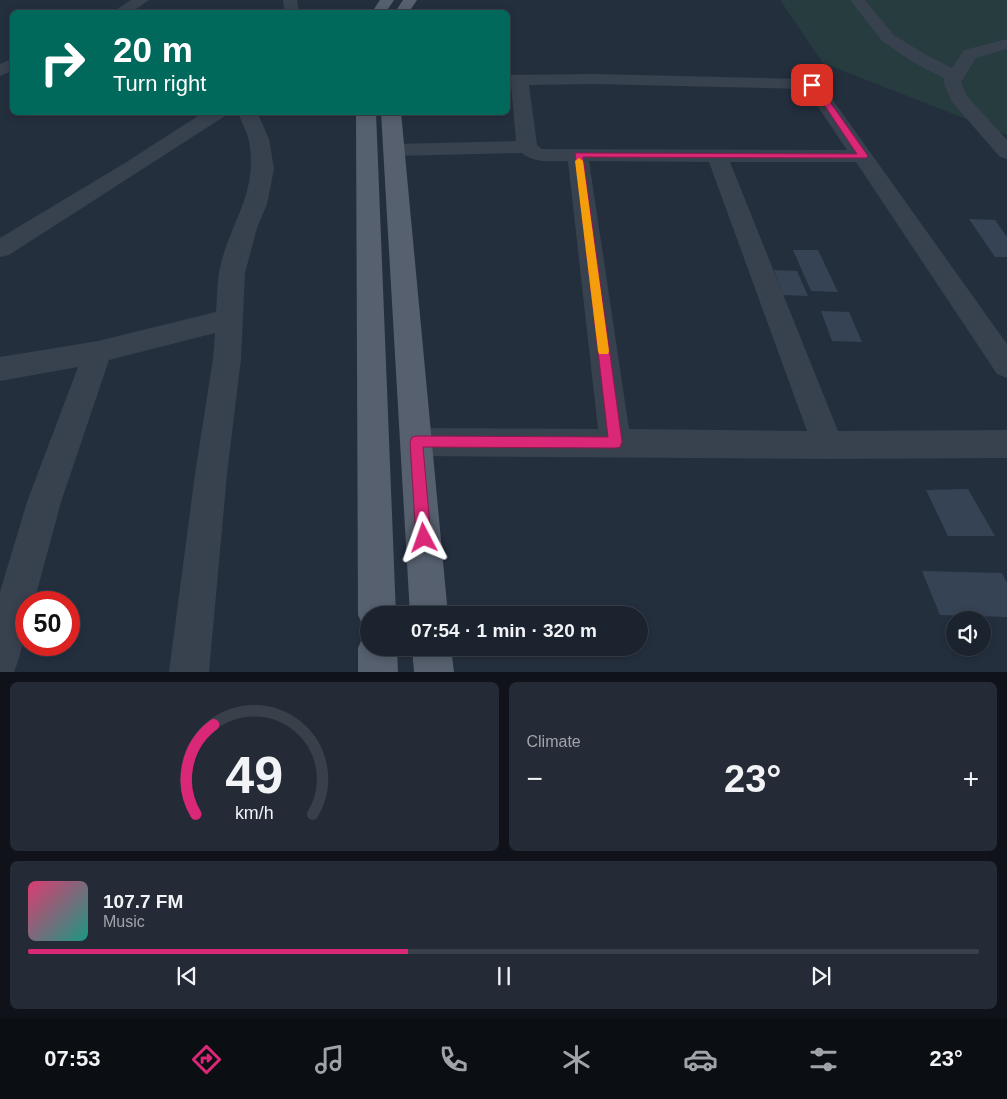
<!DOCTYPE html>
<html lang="en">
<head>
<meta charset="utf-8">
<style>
  :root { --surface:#1b232e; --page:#242b36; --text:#f1f3f6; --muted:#a0a4aa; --line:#39404a; --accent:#db2777 }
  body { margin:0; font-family:Helvetica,sans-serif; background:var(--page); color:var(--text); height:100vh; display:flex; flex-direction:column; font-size:19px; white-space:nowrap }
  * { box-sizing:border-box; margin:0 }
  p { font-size:16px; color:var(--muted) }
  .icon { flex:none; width:28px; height:28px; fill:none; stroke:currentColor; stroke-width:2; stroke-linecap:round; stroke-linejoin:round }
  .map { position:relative; height:672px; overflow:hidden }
  .sheet { display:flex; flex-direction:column; gap:10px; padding:10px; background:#0f1319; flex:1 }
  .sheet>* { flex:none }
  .hud { position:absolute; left:10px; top:10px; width:500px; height:105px; border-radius:8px; box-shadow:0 2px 8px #0003,0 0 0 1px var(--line); background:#00695c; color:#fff; overflow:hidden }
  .tools { position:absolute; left:946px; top:611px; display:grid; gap:10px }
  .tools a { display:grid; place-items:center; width:45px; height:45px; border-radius:50%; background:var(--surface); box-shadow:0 2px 8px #0003,0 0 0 1px var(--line); font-size:25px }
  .speed { position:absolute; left:15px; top:591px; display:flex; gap:10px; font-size:25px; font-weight:700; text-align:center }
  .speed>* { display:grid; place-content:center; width:65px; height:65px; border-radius:50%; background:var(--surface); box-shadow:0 2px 8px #0003,0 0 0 1px var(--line); line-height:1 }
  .speed .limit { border:8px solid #d22; background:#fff; color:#111 }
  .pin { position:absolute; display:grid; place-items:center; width:42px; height:42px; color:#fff; margin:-21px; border-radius:10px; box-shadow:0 2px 8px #0006 }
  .me { position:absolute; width:55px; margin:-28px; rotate:356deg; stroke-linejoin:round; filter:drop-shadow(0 0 4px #0008) }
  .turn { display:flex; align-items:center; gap:18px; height:105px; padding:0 20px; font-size:22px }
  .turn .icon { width:65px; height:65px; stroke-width:2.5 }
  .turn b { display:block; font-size:35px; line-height:42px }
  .big { font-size:38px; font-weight:600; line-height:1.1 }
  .sheet .widget { flex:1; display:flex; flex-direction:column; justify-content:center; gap:8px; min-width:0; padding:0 18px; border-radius:8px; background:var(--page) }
  .sheet .dial { align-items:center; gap:0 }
  .dial svg { height:130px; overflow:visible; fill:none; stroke:var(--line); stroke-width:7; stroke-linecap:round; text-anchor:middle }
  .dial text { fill:var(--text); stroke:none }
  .song { display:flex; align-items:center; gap:15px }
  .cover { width:60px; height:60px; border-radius:8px; background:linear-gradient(135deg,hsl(340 70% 55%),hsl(170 70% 35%)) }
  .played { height:5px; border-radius:2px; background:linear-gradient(90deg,var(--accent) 40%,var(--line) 40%) }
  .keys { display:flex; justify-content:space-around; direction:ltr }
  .heat { display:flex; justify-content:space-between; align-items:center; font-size:28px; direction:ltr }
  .sheet .tiles { flex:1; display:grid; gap:10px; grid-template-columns:1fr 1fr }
  .widget:last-child { grid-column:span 2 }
  .trip { position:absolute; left:360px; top:606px; width:288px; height:50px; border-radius:25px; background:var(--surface); box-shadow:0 2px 8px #0003,0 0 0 1px var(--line); font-weight:600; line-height:50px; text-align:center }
  .menu { display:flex; height:80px; justify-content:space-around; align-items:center; background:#0b0e12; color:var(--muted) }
  .menu .icon { width:35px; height:35px }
  .menu .current { color:var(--accent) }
  .menu b { font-size:22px; color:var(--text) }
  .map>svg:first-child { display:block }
</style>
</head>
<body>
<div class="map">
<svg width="1007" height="672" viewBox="0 0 1007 672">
  <rect width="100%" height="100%" fill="#242f3e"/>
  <path fill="#263c3f" d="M780 0H1007V135L823 63Z"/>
  <path fill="#364354" d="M969 219 995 220 1007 237V257H995Z
    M793 250H818L838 292 811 291Z
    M774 270 797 271 808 296 783 295Z
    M821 311 849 312 862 342 832 341Z
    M968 489 995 536H948L926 490Z
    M922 571 1002 573 1007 583V617L940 615Z"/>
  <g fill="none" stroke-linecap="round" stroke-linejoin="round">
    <path fill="#38414e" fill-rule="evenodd" d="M131 0H149L132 12H115L117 9Z
      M283 0H297L299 12H285Z
      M850 0H865L894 35 923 53 952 68 964 50 1007 39V49L976 58 961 82 967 96 1007 140V159L1000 157 952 102 943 82 945 79 911 61 882 41Z
      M12 59V71L0 76V64Z
      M595 74 809 79 820 82 1007 344V378L997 374 856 162H730L838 431 1007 430V458L828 459 416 456 405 452 400 442 405 432 416 428 598 429 568 161C553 161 535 164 522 153L394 156 387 154 384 150 387 146 394 144 516 141 511 85H508V75ZM595 84 806 89 847 150 542 149 537 145 529 85ZM589 161 709 162 807 431 629 429Z
      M204 112H227L225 116 9 255 0 257V238L125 163Z
      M238 112H257L269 139 274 169 267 204 257 228 245 273 241 359 227 474 209 672H169L195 474 213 359 215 333 109 360 61 502 34 602H26C26 629 24 647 14 672H0V592L27 502 78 367 0 381V357L98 341 216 312C217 299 217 286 219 273 228 224 259 195 249 141 247 131 241 121 238 112Z"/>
    <path fill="#56606e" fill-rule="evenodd" d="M380 0H394L386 12H372Z
      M403 0H417L409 12H395Z
      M356 112H376L396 615H369V631L364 628 358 615Z
      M381 112H401L448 615H410Z
      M369 632V648H397L398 672H358V648L364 634Z
      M412 648H451L454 672H414Z"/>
  </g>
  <path fill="#db2777" stroke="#8e194d" d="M809 83H815L820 88 868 156 866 158 583 157 622 442 620 447 616 448 423 447 431 538 429 543 424 545 418 543 416 538 410 442 412 437 416 436 608 437 575 153 857 154 815 91 808 85Z"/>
  <path fill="#f59e0b" d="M579 158 583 161 609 351 608 354H599L598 351 575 161Z"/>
</svg>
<div class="tools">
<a><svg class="icon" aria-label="sound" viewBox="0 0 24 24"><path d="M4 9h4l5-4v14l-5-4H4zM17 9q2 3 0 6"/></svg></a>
</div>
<div class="speed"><div class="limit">50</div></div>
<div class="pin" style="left:812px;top:85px;background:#d93025"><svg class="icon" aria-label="arrive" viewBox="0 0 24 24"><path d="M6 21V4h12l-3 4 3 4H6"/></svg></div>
<svg class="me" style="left:424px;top:538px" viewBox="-20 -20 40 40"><path d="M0-17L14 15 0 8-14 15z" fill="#db2777" stroke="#fff" stroke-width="4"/></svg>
<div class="trip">07:54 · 1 min · 320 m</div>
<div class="hud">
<div class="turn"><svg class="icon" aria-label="right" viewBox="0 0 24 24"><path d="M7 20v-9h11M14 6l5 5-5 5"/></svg><div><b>20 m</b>Turn right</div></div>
</div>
</div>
<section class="sheet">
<div class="tiles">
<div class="widget dial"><svg viewBox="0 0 100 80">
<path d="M14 69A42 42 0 1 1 86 69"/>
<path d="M14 69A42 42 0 0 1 25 14" stroke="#db2777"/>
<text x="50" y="56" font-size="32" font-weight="700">49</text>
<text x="50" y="72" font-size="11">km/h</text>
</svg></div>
<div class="widget"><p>Climate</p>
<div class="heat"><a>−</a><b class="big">23°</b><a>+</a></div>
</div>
<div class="widget">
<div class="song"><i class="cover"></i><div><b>107.7 FM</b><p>Music</p></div></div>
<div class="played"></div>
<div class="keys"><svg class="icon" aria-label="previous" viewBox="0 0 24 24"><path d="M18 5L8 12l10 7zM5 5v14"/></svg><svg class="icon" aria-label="pause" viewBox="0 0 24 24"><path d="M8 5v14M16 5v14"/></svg><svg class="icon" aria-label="next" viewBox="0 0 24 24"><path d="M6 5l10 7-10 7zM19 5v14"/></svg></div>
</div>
</div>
</section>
<nav class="menu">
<b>07:53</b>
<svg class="icon current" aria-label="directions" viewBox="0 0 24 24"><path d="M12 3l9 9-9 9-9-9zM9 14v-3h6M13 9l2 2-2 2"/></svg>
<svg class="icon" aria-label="music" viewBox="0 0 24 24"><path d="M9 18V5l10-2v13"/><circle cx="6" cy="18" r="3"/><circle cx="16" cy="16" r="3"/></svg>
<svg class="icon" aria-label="phone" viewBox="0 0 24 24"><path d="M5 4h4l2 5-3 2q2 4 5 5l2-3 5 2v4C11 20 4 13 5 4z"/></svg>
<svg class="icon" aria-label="climate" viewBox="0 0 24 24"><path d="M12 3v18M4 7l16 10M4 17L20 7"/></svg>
<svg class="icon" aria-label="car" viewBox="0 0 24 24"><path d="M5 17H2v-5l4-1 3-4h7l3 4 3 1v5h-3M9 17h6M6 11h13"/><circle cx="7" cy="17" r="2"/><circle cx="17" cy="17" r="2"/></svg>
<svg class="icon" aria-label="filters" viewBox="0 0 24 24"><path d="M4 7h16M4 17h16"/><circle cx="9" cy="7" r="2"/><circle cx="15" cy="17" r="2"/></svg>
<b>23°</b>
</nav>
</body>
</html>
